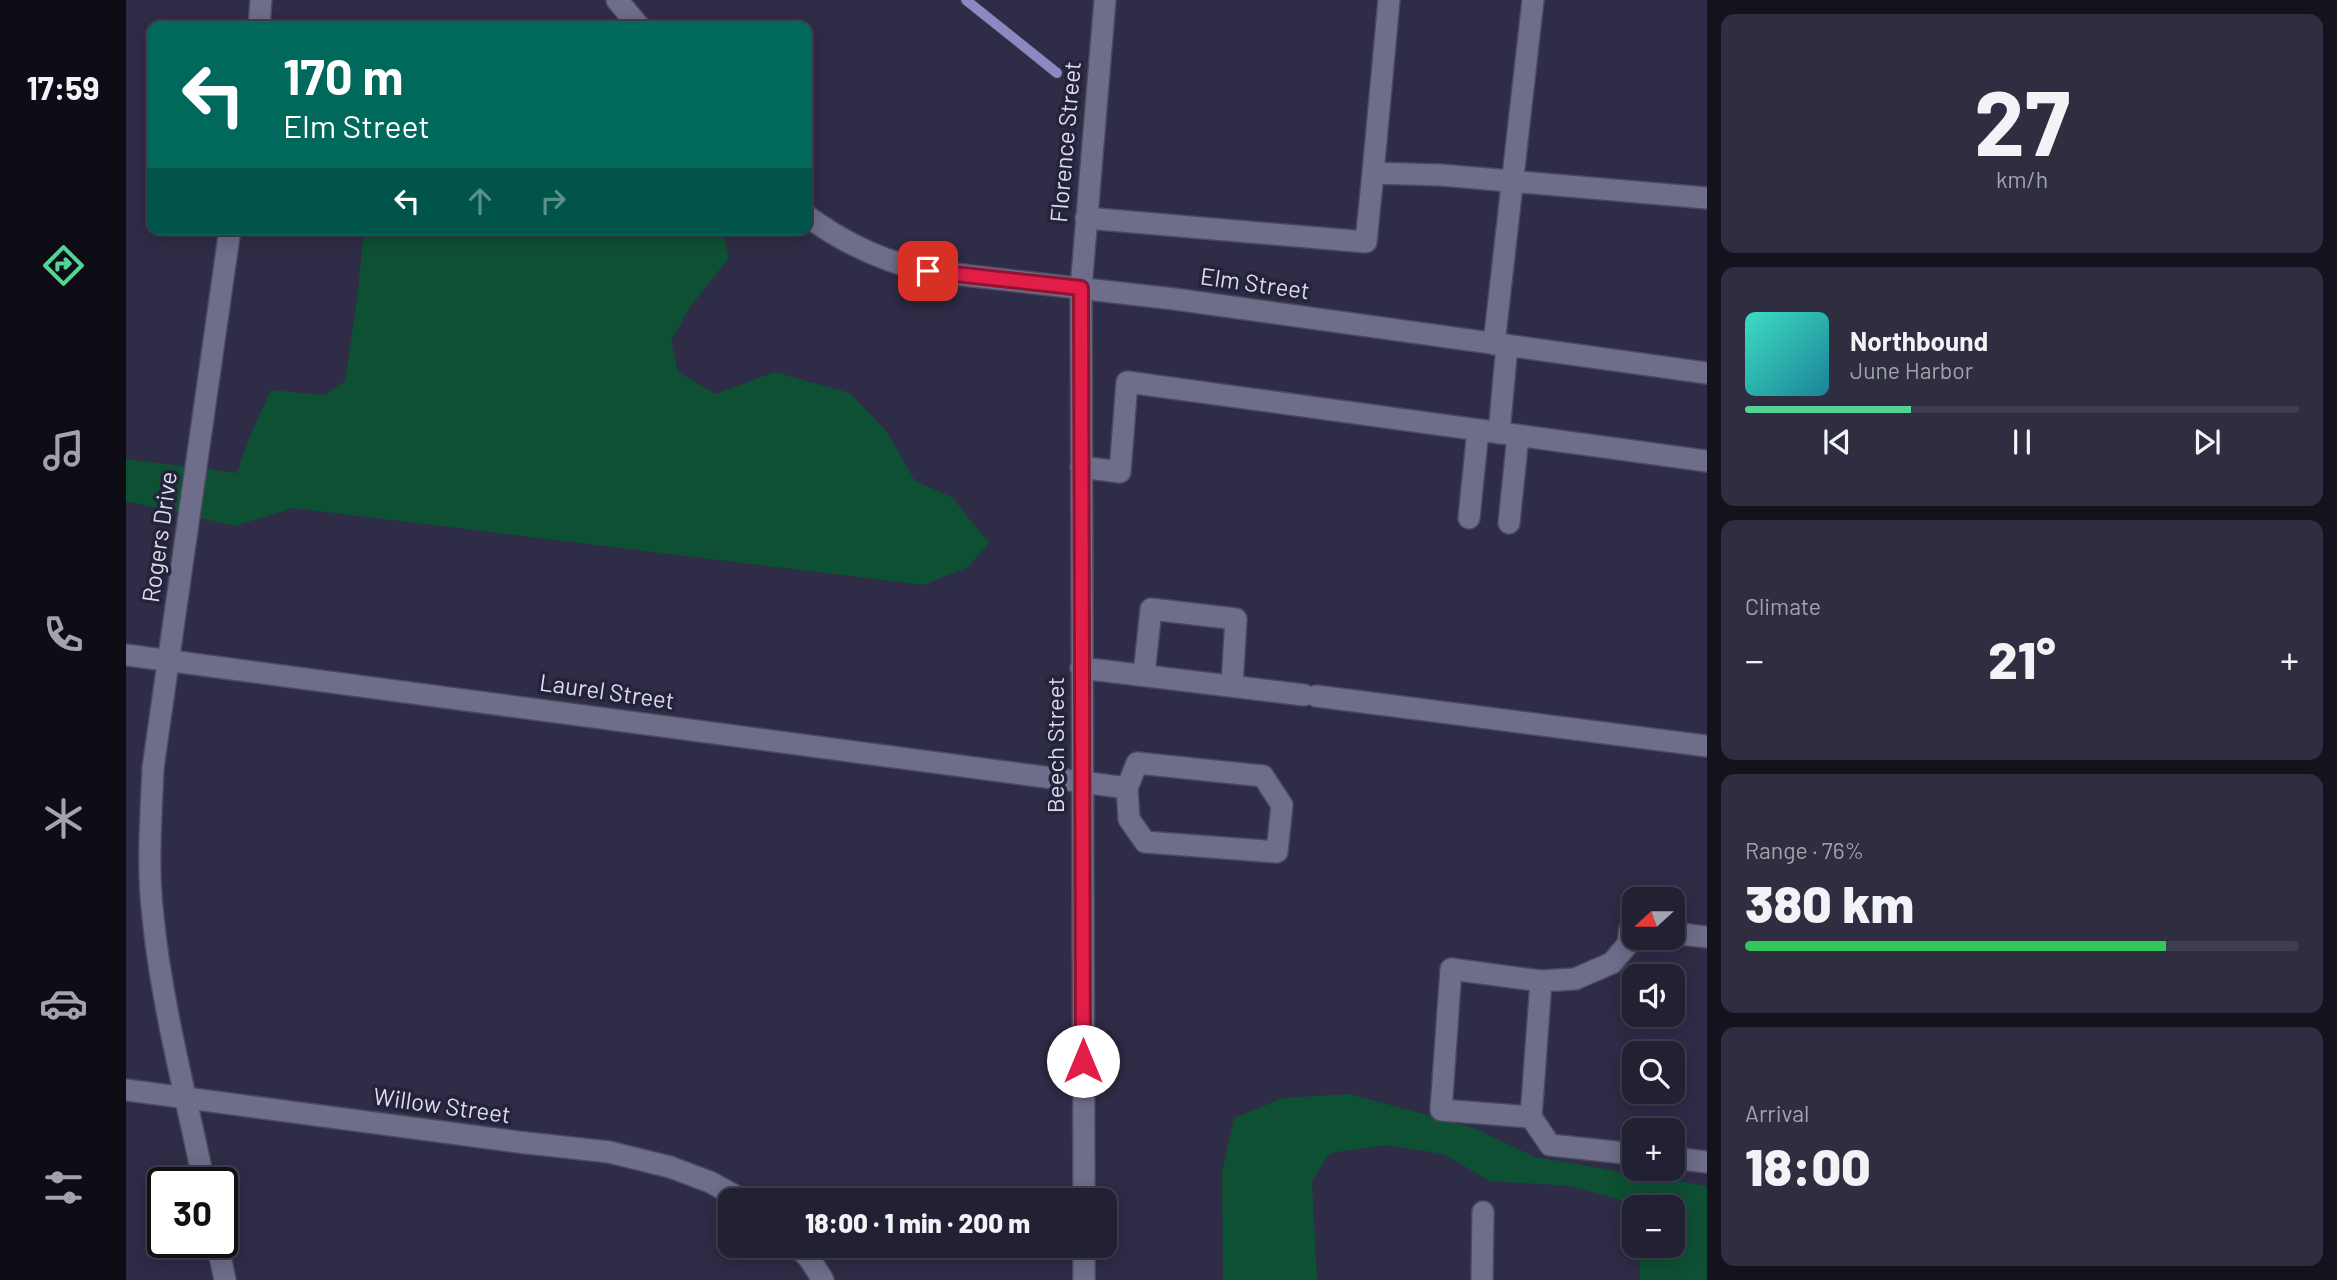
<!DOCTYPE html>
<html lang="en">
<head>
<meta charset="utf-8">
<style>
  :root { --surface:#222134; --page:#2e2e40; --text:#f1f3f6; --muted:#a2a3ac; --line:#3f3e4f; --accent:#54d396 }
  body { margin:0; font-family:Barlow,sans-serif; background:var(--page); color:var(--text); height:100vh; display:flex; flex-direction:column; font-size:26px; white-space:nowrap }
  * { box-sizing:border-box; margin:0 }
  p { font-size:23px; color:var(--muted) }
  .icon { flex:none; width:38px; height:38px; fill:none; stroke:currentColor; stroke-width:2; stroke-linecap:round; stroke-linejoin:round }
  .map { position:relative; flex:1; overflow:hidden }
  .side { display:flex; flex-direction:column; gap:14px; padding:14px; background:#13121d; width:630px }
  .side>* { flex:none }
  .banner { position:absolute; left:21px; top:21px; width:665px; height:214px; border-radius:14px; box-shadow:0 4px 18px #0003,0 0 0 2px var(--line); background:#00695c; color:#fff; overflow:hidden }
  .needle { width:46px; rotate:249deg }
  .controls { position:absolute; left:1496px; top:887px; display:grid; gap:14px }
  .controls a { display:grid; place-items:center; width:63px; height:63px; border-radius:14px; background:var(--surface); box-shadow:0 4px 18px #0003,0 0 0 2px var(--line); font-size:35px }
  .speed { position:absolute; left:21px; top:1167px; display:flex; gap:14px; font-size:35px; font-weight:700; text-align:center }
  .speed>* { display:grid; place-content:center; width:91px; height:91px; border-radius:50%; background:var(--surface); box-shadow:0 4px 18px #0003,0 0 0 2px var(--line); line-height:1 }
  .speed .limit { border:4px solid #111; border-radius:10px; background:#fff; color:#111 }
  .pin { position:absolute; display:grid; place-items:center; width:60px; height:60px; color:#fff; margin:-30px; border-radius:14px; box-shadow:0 4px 10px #0006 }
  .me { position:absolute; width:77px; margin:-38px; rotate:0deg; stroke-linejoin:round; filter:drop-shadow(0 0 5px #0008) }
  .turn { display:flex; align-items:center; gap:24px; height:147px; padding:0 21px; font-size:32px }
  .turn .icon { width:91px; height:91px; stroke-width:2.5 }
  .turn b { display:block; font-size:49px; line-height:60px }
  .lanes { display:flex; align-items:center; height:66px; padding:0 21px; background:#0003; justify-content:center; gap:35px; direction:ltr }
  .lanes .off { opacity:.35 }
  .big { font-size:52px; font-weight:800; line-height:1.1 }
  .side .card { flex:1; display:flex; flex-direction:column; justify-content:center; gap:10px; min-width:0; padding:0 24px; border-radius:14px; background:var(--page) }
  .side .dial { align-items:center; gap:0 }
  .dial b { font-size:91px; line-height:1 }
  .song { display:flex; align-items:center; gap:21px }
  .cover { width:84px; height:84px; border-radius:10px; background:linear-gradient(135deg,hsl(170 70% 55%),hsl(190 70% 35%)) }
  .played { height:7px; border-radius:4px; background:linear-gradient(90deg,var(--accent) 30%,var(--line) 30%) }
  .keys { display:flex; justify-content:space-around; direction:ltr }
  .heat { display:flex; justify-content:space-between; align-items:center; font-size:38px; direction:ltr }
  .charge { height:10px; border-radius:5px; background:linear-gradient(90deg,#34c759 76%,var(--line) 0) }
  .trip { position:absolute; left:592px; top:1188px; width:399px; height:70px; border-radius:14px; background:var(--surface); box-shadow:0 4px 18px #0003,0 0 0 2px var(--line); font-weight:800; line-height:70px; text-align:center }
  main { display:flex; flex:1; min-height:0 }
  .dock { display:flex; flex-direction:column; width:126px; justify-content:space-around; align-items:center; background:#0e0d15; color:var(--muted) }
  .dock .icon { width:49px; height:49px }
  .dock .on { color:var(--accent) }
  .dock b { font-size:32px; color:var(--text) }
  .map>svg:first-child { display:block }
</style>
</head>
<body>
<main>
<nav class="dock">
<b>17:59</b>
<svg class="icon on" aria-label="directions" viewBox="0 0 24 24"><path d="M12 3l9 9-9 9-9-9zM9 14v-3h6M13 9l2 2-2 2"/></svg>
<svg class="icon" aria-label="music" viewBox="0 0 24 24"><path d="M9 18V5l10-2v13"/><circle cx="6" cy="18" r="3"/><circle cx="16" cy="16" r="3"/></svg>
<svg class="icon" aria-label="phone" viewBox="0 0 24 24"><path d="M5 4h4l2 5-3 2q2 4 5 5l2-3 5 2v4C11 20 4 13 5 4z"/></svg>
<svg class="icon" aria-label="climate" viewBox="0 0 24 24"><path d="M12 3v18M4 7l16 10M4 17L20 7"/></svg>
<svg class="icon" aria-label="car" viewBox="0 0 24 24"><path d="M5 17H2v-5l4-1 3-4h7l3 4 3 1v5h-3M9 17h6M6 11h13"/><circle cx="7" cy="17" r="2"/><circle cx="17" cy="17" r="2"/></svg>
<svg class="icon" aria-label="filters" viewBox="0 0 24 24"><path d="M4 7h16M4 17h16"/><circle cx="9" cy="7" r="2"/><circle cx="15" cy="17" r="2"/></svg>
</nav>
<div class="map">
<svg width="1581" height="1280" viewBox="0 0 1581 1280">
  <rect width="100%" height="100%" fill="#2e2c46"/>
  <path fill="#0e5033" d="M238 229H596L603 258 564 307 545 341 552 372 590 394 649 372 724 393 761 432 789 481 826 497 863 543 842 567 798 585 167 508 109 526 0 501V459L111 473 123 438 145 390 198 395 219 381 231 300Z
    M1224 1094 1348 1128 1409 1157 1581 1186V1280H1514V1246H1547V1208H1508V1223L1495 1200 1445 1186 1364 1181 1317 1154 1261 1145 1204 1153 1186 1181 1191 1280H1097L1096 1172 1108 1118 1157 1098Z"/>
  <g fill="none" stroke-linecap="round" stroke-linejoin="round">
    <path stroke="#8d88c1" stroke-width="10" d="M840 0 931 73"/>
    <g stroke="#49485e" stroke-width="24">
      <path id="minor" d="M491 0 513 26
        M133 26 135 0
        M1247 173 1263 0
        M681 216C718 243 757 262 802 271L1048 299 1581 373
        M960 218 1240 242 1247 173 1315 175 1581 198
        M1368 344 1407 0
        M1373 433 1381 345
        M955 467 994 472 1001 382 1581 461
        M1343 518 1352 430
        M1383 523 1392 436
        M0 655 1001 788 1003 819 1019 842 1151 852 1156 805 1137 776 1011 763 1001 788
        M955 668 1178 695
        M1018 674 1025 609 1110 619 1106 685
        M1190 696 1581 746
        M1508 929H1504L1502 944 1486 963 1449 979 1415 981 1405 1117 1424 1145 1508 1154
        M1547 933 1581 937
        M0 1090 392 1142 483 1152 544 1167 584 1182 617 1200
        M1405 1117 1315 1110 1325 969 1415 981
        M1547 1158 1581 1162
        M78 1183C60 1095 36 1007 27 917 21 868 25 818 27 768L104 229
        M958 1200 955 288 979 0
        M91 1242 99 1280
        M671 1246 683 1258 697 1280
        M958 1246V1280
        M1356 1280 1357 1212"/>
    </g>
    <use href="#minor" stroke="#6e6d8a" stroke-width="21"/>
  </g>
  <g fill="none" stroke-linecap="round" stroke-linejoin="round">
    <g stroke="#92132f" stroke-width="18">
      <path id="route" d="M802 271 955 288 957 1061"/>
    </g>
    <use href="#route" stroke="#e11d48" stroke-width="12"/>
  </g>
  <g text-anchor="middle" stroke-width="7" stroke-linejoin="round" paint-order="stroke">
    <g font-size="24" fill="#dcdcec" stroke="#24233b">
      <text transform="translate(940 142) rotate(-85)" y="8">Florence Street</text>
      <text transform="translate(1129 284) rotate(8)" y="8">Elm Street</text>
      <text transform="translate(34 537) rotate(-82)" y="8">Rogers Drive</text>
      <text transform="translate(481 692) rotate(8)" y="8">Laurel Street</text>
      <text transform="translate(930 745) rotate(-90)" y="8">Beech Street</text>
      <text transform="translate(316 1106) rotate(8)" y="8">Willow Street</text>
    </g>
  </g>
</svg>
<div class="controls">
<a><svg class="needle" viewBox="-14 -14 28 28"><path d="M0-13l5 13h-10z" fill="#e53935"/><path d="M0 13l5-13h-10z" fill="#a2a3ac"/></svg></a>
<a><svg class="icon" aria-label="sound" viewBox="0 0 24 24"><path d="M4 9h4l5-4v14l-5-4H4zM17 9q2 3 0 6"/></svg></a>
<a><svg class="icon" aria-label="search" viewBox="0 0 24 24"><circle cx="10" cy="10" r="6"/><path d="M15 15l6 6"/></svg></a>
<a>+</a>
<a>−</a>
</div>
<div class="speed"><div class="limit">30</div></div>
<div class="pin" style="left:802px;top:271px;background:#d93025"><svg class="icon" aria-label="arrive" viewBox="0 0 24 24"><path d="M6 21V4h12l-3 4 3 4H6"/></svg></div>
<svg class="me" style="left:957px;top:1061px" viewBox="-20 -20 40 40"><circle r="19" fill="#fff"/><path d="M0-13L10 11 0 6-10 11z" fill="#e11d48"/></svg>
<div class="trip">18:00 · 1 min · 200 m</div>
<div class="banner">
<div class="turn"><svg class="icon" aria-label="left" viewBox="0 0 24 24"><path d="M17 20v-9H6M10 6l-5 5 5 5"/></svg><div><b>170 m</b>Elm Street</div></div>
<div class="lanes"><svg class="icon" aria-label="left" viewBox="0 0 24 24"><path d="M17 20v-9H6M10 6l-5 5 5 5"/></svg><svg class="icon off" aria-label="ahead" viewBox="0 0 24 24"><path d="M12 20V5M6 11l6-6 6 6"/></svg><svg class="icon off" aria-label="right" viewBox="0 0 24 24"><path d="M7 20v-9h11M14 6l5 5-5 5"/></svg></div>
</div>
</div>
<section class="side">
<div class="card dial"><b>27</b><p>km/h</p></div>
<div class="card">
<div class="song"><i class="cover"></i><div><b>Northbound</b><p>June Harbor</p></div></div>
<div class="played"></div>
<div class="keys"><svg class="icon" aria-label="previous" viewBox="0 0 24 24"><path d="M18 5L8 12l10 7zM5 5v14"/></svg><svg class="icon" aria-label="pause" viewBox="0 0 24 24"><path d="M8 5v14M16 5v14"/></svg><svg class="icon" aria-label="next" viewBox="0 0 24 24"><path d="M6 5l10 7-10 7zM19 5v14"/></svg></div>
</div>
<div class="card"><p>Climate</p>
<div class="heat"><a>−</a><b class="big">21°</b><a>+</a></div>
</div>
<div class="card"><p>Range · 76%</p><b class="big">380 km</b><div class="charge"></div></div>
<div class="card"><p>Arrival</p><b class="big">18:00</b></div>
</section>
</main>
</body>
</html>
